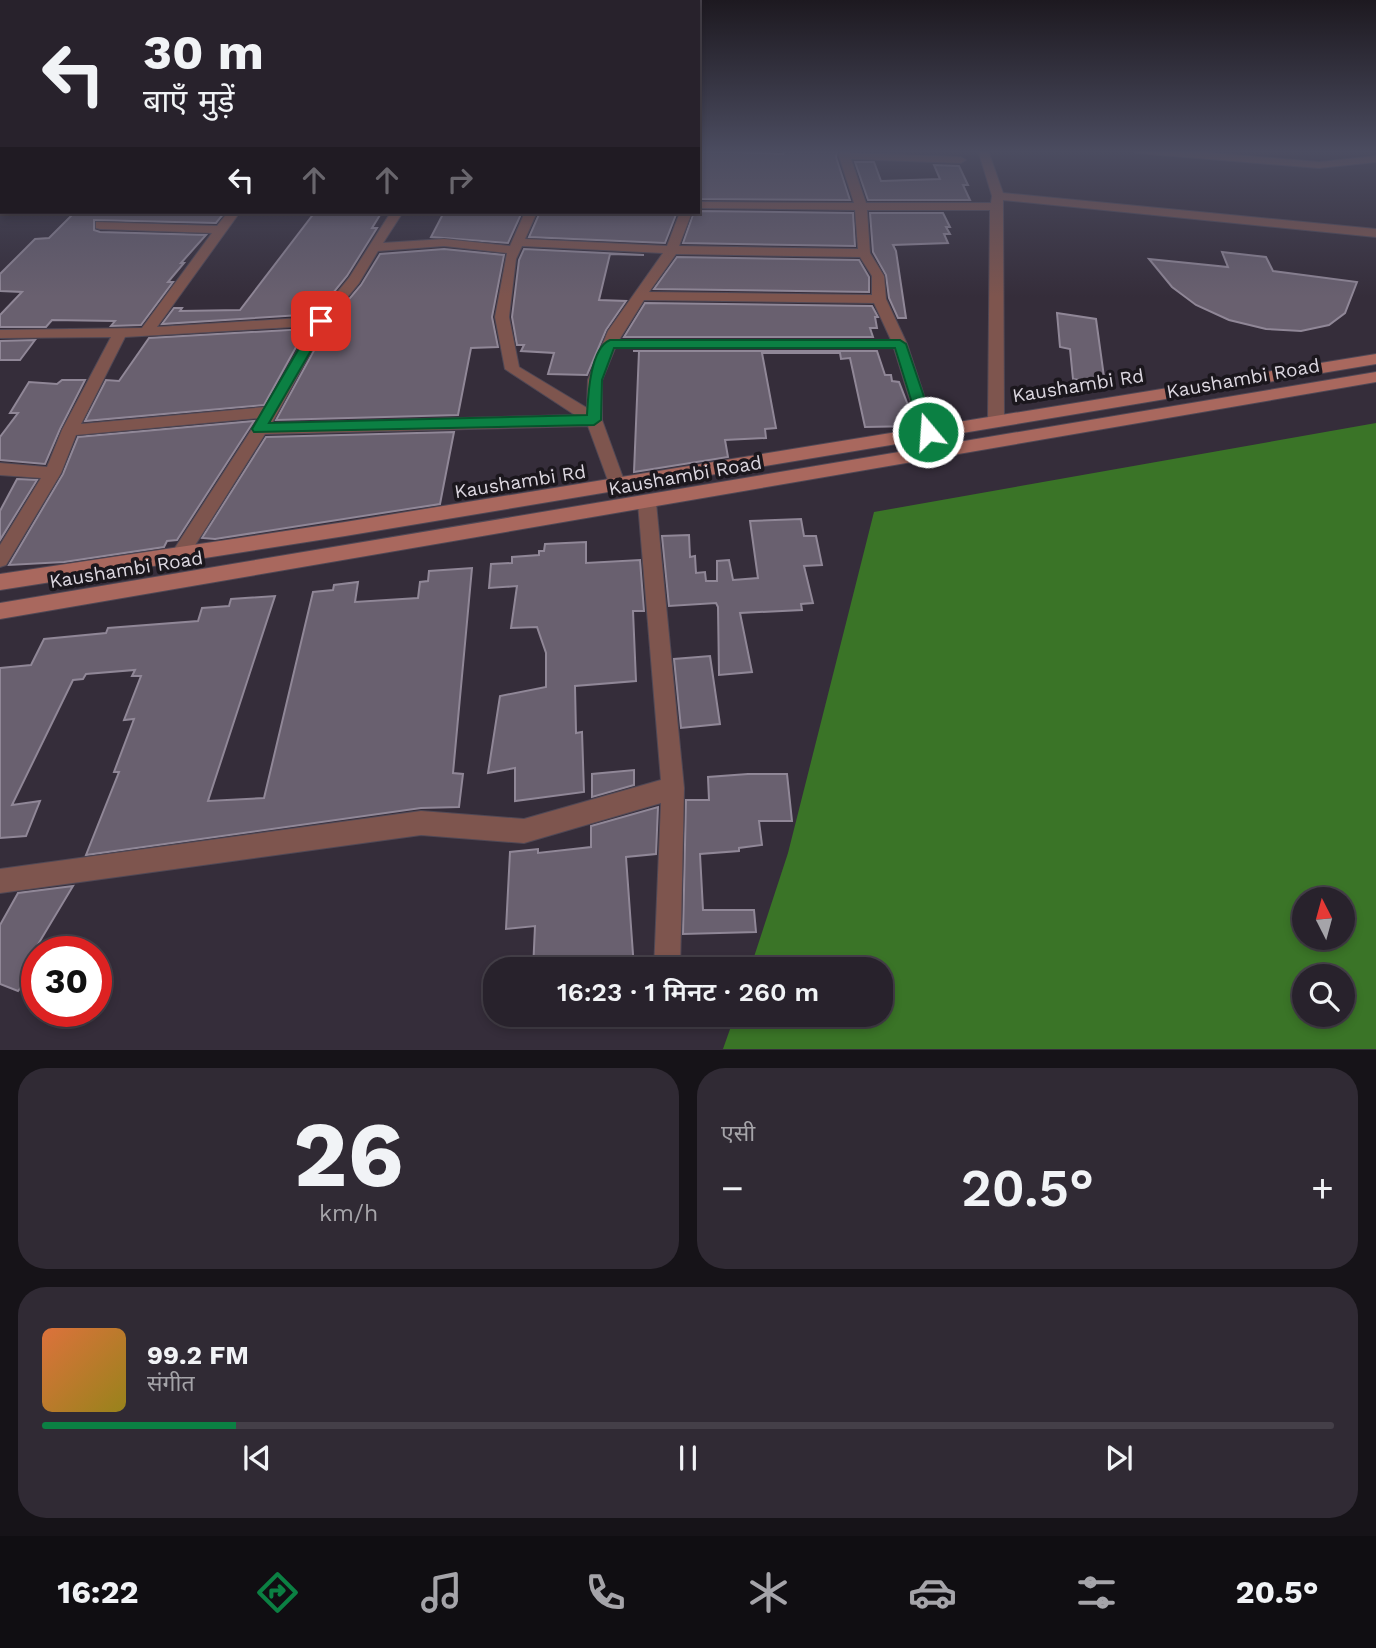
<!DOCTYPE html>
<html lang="hi">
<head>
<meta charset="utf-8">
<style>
  :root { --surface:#28222c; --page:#302a34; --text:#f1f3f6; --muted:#a5a4a9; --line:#443f48; --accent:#0b8043 }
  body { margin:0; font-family:"Work Sans","Noto Sans Devanagari",sans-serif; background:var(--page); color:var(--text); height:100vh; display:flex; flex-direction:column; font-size:26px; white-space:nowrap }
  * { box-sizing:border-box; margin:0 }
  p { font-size:23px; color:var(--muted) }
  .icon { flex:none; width:38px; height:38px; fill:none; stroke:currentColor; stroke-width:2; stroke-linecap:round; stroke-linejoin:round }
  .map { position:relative; height:1050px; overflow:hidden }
  .drawer { display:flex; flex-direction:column; gap:18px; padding:18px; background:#161318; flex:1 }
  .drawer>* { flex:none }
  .top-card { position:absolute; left:0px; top:0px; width:700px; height:214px; box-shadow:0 4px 10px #0003,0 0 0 2px var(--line); background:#28222c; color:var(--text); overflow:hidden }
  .needle { width:46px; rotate:354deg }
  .buttons { position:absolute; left:1292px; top:887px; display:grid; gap:14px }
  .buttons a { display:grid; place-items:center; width:63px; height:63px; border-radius:50%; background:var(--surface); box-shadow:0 4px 10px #0003,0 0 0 2px var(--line); font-size:35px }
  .speed { position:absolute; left:21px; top:936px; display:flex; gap:14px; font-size:35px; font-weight:700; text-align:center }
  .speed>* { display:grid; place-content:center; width:91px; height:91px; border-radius:50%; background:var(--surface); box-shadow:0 4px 10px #0003,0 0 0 2px var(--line); line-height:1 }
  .speed .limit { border:10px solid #d22; background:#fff; color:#111 }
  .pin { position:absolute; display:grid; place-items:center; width:60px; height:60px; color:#fff; margin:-30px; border-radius:14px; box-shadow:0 4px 10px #0006 }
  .me { position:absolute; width:77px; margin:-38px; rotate:342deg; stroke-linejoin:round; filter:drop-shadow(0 0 5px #0008) }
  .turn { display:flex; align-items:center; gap:24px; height:147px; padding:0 28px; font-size:32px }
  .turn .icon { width:91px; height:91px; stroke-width:2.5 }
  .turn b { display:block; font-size:49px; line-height:60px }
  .lanes { display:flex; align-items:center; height:66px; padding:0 28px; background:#0003; justify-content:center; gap:35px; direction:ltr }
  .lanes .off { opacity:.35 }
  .big { font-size:52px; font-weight:600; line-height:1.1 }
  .drawer .tile { flex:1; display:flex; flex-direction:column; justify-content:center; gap:10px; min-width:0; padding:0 24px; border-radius:28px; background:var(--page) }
  .drawer .dial { align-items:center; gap:0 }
  .dial b { font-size:91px; line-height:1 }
  .song { display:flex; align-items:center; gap:21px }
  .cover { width:84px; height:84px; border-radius:10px; background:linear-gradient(135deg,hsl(20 70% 55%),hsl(50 70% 35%)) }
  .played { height:7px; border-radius:4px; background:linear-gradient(90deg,var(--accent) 15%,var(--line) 15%) }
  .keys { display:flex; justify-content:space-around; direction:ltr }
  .heat { display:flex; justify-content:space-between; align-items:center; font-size:38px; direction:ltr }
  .drawer .tiles { flex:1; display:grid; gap:18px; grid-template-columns:1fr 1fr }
  .tile:last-child { grid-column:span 2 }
  .trip { position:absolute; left:483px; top:957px; width:410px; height:70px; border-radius:28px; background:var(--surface); box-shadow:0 4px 10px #0003,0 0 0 2px var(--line); font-weight:600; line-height:70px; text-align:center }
  .menu { display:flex; height:112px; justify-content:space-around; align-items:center; background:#100e12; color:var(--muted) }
  .menu .icon { width:49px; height:49px }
  .menu .current { color:var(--accent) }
  .menu b { font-size:32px; color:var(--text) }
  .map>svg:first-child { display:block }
</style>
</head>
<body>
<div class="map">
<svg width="1376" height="1050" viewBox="0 0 1376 1050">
  <rect width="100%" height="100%" fill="#352d3a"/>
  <path fill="#3a7427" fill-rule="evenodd" d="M1376 423V1049H723L735 1015H880V970L750 969 788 853 874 512ZM1304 900H1342V938H1304ZM1304 976H1342V1015H1304Z"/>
  <path fill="#69606f" stroke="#908797" stroke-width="2" d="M783 150 837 151 836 157 850 200 698 199 702 151 783 154Z
    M855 162H874L881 181 940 179 934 165 959 166 968 185H963L970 200H868Z
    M698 211 853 213 855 246 683 243 694 212Z
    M75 212H225L216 223 94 220V230L100 232 206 235 181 263H184L168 282H173L141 325 111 326 115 321 52 320 46 327H0V315L22 292 0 291V274L35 239 49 238Z
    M315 212H375L373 215H380L372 228H377L347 276 316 314 162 324 174 308H182L180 311 240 310Z
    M444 212H522L508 243 431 237Z
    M540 212H677L665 243 529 237Z
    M870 213H943L950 227H946L950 234H944L948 243 893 245 896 251 906 318H898L889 298 886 275 873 252Z
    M444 249 504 255 492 317 498 347 471 348 458 415 276 420 329 323 361 285 380 254Z
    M524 249 644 255 610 254 599 300 626 301 606 330 587 375 548 374 554 353 521 351 524 345H517L512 317 519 260Z
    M1222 252 1266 257 1273 271 1357 282 1345 313 1329 325 1301 331 1266 329 1229 320 1196 305 1172 287 1149 259 1228 267Z
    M677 257 859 260 869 277V292L654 289Z
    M645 303 872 306 878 317H875L877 328H870L873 337H624Z
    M1057 313 1096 319 1105 384 1073 379 1070 349 1060 347Z
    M306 329 264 405 85 421 106 380 119 381 149 338Z
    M35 340 20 360H0V341Z
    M633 351H877L885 375H891L892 381 899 382 916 426 865 427 850 358 841 359 840 353H762L776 428 765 429 766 438 725 440 728 457 634 472 639 351Z
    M62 380H85L60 429 45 464 0 460V437L18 413H10L29 382 57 384Z
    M254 421 177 540 167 541 164 547 64 562 9 565 63 474 78 437Z
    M454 432 440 504 215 539 202 538 266 437Z
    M17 479 37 480 0 540V511Z
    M801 519 804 536H816L822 565 804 566 813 603 801 604 802 610 740 613 752 672 719 675 718 607 716 603 669 606 662 536 689 535 690 557 695 556 696 573 705 572 706 581H717V561L729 560 733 580 758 578 750 521Z
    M586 542V563L640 560 644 611H633L636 681 575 686 576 733 582 732 584 792 515 801V768L488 773 500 696 546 687V653L537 627 511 628 517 586 489 588 491 564 512 563V557L539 555V551H544L545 544Z
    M472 568 453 773 463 774 459 807 421 808 86 855 119 772H114L134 719 124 720 141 676H132L135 670 86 674 83 679 73 680 12 805 40 801 26 836 0 838V668L31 665 44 639 106 633 108 628 198 621 202 608 229 606 231 599 275 596 208 801 264 798 313 592 333 590 334 585 358 582 355 602 418 598 420 582 428 581 429 571Z
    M710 656 720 724 681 728 674 659Z
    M634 770V785L592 797V774Z
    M748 774H787L792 821H759L762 845 739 848V851L700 854 703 910H754L756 932 683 934 686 800H709L708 777Z
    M658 807 656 854 626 857 634 968 533 970 535 926 506 929 510 852 538 849V853L591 847V826Z
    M73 886 37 946V967L18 991 0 984V925L18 893Z"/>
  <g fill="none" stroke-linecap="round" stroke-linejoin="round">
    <g stroke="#504855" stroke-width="2">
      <path id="street" d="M840 150H850V153L961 157 966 160 961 163 851 159 866 203H991L992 196 978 150H988L1003 193 1376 229V237L1003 200 1004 420 996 425 988 420 990 210H867L870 253 884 276 886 299 907 344 936 432 934 436 928 438 920 432 894 348H615L602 380V420L626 486 624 490 618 492 610 486 588 426 265 434 185 561 179 563 173 561 170 556 173 551 259 418 76 435 61 473 6 565 0 567V545L41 478 0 475V463L47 467 62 430 111 337 0 338V330L142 328 212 233 100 229 96 228V222L217 226 228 212H240L157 327 317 317 349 278 391 212H403L383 243 444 239 510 246 525 212H537L525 239 667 246 680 212H692L679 246 858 249 855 210 698 208V202L854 203 839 156ZM444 246 507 253 495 317 505 369 575 415 272 423 327 322 359 283 378 251ZM522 246 663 253 608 331 588 380 587 408 519 367 509 317 516 259ZM676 254 860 257 872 276V295L649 292ZM644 300 874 303 891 340H619ZM311 326 266 407 81 424 125 337Z
        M1132 150H1177L1319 162 1376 156V162L1319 168 1137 153Z
        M0 193H2L0 200Z
        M647 497 653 498 656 503 684 788 680 970H654L661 803 524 843 421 835 0 893V869L421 811 524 819 661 780 638 503 641 498Z"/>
    </g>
    <g stroke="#504855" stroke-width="2">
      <path id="secondary" d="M1376 354V364L345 536 0 590V574L345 522Z
        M1376 372V382L0 619V603Z"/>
    </g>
    <use href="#street" fill="#7e554e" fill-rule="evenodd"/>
    <use href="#secondary" fill="#a9685e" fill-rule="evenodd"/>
  </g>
  <linearGradient id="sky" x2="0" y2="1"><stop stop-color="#1d1920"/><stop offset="0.51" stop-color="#4b4c60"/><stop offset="1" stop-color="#4b4c60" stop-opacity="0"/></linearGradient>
  <rect width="1376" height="297" fill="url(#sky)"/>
  <path fill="#0b8043" stroke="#07532c" stroke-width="2" d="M321 317 328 321 269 423 587 415C588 396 590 348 610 340H900L906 344 936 432 928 437 921 432 895 348H614L602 380 601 420 594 425 254 432 252 429 315 321Z"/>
  <g text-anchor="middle" stroke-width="7" stroke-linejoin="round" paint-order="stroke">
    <g font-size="19" fill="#dcd7e0" stroke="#1b171d">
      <text transform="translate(1243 378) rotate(-10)" y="7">Kaushambi Road</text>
      <text transform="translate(1078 385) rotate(-9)" y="7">Kaushambi Rd</text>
      <text transform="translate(685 475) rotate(-10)" y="7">Kaushambi Road</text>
      <text transform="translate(520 481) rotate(-9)" y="7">Kaushambi Rd</text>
      <text transform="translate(126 569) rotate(-9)" y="7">Kaushambi Road</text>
    </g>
  </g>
</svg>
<div class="buttons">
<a><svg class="needle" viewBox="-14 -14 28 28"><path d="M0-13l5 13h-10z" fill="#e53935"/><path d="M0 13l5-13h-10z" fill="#a5a4a9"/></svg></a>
<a><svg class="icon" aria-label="search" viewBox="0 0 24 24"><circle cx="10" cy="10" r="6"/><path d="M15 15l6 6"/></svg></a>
</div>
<div class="speed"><div class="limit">30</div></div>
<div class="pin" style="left:321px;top:321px;background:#d93025"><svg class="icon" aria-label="arrive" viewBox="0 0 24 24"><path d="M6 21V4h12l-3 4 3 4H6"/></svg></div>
<svg class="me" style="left:928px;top:432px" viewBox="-20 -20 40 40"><circle r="17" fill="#0b8043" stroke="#fff" stroke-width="3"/><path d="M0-11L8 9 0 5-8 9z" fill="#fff"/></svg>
<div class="trip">16:23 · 1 मिनट · 260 m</div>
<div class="top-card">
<div class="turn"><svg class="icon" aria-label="left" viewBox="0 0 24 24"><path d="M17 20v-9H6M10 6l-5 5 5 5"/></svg><div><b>30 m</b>बाएँ मुड़ें</div></div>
<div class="lanes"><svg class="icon" aria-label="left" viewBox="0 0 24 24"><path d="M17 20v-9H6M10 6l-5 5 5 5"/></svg><svg class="icon off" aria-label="ahead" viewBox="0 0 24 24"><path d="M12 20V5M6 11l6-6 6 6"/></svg><svg class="icon off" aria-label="ahead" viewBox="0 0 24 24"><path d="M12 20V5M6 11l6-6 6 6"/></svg><svg class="icon off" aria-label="right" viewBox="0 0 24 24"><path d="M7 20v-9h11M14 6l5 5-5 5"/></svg></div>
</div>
</div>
<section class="drawer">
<div class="tiles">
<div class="tile dial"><b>26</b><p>km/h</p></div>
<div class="tile"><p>एसी</p>
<div class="heat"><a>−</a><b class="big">20.5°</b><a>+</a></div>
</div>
<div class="tile">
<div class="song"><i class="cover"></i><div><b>99.2 FM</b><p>संगीत</p></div></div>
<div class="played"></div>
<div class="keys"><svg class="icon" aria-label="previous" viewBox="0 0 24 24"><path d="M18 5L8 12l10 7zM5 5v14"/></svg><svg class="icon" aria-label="pause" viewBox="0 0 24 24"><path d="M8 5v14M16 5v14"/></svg><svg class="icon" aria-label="next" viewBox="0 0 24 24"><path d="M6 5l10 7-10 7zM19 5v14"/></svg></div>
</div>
</div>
</section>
<nav class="menu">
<b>16:22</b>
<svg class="icon current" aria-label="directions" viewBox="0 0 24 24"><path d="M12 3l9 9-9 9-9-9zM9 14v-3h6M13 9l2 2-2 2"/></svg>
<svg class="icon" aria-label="music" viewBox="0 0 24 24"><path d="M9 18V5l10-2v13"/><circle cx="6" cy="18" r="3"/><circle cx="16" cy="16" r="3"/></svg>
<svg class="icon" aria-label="phone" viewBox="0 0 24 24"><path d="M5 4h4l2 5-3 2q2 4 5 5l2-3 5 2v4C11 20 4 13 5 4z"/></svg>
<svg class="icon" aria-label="climate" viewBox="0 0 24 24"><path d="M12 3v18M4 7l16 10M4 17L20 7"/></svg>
<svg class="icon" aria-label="car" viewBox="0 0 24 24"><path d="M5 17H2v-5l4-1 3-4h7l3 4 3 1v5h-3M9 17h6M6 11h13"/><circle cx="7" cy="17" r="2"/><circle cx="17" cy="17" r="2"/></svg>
<svg class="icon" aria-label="filters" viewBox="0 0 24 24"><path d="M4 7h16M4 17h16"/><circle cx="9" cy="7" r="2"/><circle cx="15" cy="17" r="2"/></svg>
<b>20.5°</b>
</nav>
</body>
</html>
